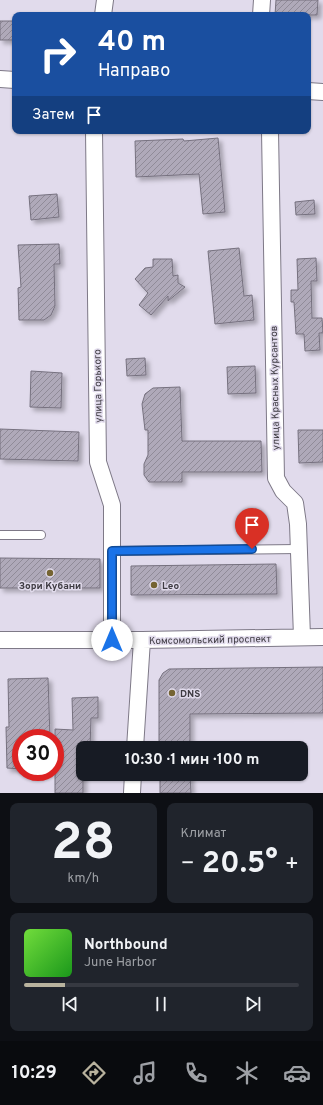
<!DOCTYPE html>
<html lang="ru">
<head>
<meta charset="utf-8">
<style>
  :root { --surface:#171b24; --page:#20242c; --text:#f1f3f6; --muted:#9ea1a6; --line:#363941; --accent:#b9b39e }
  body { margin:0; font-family:Overpass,sans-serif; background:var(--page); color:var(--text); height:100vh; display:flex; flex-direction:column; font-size:15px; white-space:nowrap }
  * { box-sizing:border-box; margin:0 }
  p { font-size:13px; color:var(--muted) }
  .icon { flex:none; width:22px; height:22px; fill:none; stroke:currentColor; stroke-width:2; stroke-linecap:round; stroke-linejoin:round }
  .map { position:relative; height:793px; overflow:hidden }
  .panel { display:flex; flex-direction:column; gap:10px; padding:10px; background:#0d0f14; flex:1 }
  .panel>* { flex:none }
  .guide { position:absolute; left:12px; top:12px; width:299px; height:122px; border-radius:8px; box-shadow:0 1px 3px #0004; background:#1a4fa0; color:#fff; overflow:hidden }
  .speed { position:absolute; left:12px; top:729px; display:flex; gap:8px; font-size:20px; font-weight:700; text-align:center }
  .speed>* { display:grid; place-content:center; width:52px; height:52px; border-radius:50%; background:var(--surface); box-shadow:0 1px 3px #0004; line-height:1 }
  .speed .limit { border:6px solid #d22; background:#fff; color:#111 }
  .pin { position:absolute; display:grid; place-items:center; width:34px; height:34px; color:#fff; margin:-41px -17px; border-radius:50% 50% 50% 0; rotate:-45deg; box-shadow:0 0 4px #0007 }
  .pin .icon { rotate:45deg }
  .me { position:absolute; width:44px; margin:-22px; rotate:0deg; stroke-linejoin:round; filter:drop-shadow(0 0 3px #0008) }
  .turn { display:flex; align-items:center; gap:14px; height:84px; padding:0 20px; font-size:18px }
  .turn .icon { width:52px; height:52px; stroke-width:2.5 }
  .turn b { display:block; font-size:28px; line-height:34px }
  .then { display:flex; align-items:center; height:38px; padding:0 20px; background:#0003; gap:8px; font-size:15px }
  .big { font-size:30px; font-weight:700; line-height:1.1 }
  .panel .widget { flex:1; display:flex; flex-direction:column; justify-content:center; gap:6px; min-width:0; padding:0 14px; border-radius:8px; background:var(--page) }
  .panel .dial { align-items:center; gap:0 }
  .dial b { font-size:52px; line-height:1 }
  .song { display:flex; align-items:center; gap:12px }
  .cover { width:48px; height:48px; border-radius:6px; background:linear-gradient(135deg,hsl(100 70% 55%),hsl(120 70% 35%)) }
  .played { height:4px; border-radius:2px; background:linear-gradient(90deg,var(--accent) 15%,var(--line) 15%) }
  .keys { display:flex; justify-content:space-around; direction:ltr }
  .heat { display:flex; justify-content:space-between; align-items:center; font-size:22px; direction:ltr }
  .panel .tiles { flex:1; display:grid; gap:10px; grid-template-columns:1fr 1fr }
  .widget:last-child { grid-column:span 2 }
  .trip { position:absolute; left:76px; top:741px; width:232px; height:40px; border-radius:8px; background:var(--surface); box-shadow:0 1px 3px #0004; font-weight:700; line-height:40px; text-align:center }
  .tab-bar { display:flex; height:64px; justify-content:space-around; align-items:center; background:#090b0e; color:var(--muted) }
  .tab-bar .icon { width:28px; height:28px }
  .tab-bar .selected { color:var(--accent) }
  .tab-bar b { font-size:18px; color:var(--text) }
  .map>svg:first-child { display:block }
</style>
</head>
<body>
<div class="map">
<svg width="323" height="793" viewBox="0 0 323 793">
  <defs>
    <pattern id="building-hatch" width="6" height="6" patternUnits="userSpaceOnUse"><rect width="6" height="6" fill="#afa9b9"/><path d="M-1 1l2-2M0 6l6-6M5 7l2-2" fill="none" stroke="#908b98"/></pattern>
    <filter id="shadow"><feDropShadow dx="3.5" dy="3.5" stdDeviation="2" flood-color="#0004"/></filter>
  </defs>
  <rect width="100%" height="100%" fill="#e1dbec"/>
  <path fill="url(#building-hatch)" stroke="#76717f" filter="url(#shadow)" d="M276 0H318L317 15H275Z
    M0 21H15V40H0Z
    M218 138 225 212 203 214 199 174 136 177 135 141 183 139 184 141Z
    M57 194 59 217 31 220 29 196Z
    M314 200 315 214 296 215 295 202Z
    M59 244 60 264H54L55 306 51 315 44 320H19L18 288 21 287 18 245Z
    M239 248 244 296 252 295 254 320 215 324 208 251Z
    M316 258 317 281H311L312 318H322L323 333H319L320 350 305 351 304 334H296L294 302H291V290H298L297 259Z
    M153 259H172L173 276 178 275V283L185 287 168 301V296L151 315 139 305 148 293 135 279 145 268 153 267Z
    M145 358 146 375 127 376 126 359Z
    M255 366 256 393 228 394 227 367Z
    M31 371 62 373 61 408 30 407Z
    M180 387 182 441H261L262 472H182V482H149L144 475V464L148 455V430H145L142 404 145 394 153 388Z
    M0 429 79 432 78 461 0 459Z
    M298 430H323V462L299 463Z
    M0 558 100 559V588H0Z
    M276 564 277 594 131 595V566Z
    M323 667V713L190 714V748H159V680L163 673 169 669Z
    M48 678 50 738H21V769L7 768 6 727H9L8 679Z
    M98 697V718H91L90 748H83V793H55V729L73 730 72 698Z
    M160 774H190L191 793H160Z"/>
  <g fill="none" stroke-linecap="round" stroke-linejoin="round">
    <g stroke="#7e7987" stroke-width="10">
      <path id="lane" d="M0 535H41
        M112 551 299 549"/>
    </g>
    <g stroke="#7e7987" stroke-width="18">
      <path id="street" d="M103 15 105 0
        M261 15 262 0
        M0 79 15 80
        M308 91 323 92
        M94 131 98 462 112 505V640
        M270 131 276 478 283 491 295 503 298 524 302 637
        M0 640H142L323 637
        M135 748 142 640
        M132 793 133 774"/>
    </g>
    <use href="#lane" stroke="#fff" stroke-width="8"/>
    <use href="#street" stroke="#fff" stroke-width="16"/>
  </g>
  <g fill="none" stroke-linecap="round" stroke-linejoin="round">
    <g stroke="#114b97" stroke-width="10">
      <path id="route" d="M112 640V551L252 549"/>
    </g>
    <use href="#route" stroke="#1a73e8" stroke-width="7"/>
  </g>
  <g fill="#756432" stroke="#e1dbec" stroke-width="1.5">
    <circle cx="50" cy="573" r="4"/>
    <circle cx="154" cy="585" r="4"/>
    <circle cx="172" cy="693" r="4"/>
  </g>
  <g text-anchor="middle" stroke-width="3" stroke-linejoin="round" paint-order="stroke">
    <g font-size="10" fill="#3e3b42" stroke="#e1dbec">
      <text transform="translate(97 386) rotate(-91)" y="4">улица Горького</text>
      <text transform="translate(274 388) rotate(-91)" y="4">улица Красных Курсантов</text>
      <text transform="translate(210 639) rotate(-1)" y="4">Комсомольский проспект</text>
    </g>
    <g font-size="10" font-weight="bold" fill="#3e3b42" stroke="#e1dbec" text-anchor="start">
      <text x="50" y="589" text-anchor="middle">Зори Кубани</text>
      <text x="162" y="589">Leo</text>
      <text x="180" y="697">DNS</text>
    </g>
  </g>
</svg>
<div class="speed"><div class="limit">30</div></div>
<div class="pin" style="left:252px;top:549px;background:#d93025"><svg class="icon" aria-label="arrive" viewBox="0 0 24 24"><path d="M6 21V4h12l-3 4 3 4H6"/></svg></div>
<svg class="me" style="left:112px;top:640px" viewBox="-20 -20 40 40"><circle r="19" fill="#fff"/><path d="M0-13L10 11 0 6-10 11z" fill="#1a73e8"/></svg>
<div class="trip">10:30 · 1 мин · 100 m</div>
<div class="guide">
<div class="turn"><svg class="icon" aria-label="right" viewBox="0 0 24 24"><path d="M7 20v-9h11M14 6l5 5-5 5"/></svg><div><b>40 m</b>Направо</div></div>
<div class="then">Затем<svg class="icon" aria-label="arrive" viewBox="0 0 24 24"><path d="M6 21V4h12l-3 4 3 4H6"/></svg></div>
</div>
</div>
<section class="panel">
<div class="tiles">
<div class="widget dial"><b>28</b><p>km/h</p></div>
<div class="widget"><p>Климат</p>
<div class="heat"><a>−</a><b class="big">20.5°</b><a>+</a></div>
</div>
<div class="widget">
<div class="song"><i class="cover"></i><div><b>Northbound</b><p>June Harbor</p></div></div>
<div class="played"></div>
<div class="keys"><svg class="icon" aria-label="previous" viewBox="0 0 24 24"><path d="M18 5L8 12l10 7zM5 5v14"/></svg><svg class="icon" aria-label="pause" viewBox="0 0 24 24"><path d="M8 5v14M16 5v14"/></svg><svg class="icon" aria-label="next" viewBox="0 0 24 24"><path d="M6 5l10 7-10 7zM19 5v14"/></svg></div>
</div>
</div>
</section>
<nav class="tab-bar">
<b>10:29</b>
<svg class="icon selected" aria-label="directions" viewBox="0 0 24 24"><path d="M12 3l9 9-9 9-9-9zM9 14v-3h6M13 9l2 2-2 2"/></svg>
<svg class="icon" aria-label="music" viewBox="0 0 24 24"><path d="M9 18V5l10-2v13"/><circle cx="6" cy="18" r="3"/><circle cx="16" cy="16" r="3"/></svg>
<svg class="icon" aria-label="phone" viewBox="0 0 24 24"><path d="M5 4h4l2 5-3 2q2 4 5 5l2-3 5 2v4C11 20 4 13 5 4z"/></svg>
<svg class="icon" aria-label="climate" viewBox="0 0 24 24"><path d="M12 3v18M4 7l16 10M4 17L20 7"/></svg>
<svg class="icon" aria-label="car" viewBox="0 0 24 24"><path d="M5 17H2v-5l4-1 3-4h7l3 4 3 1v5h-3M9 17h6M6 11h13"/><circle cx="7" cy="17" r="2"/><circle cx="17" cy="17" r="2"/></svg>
</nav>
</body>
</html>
